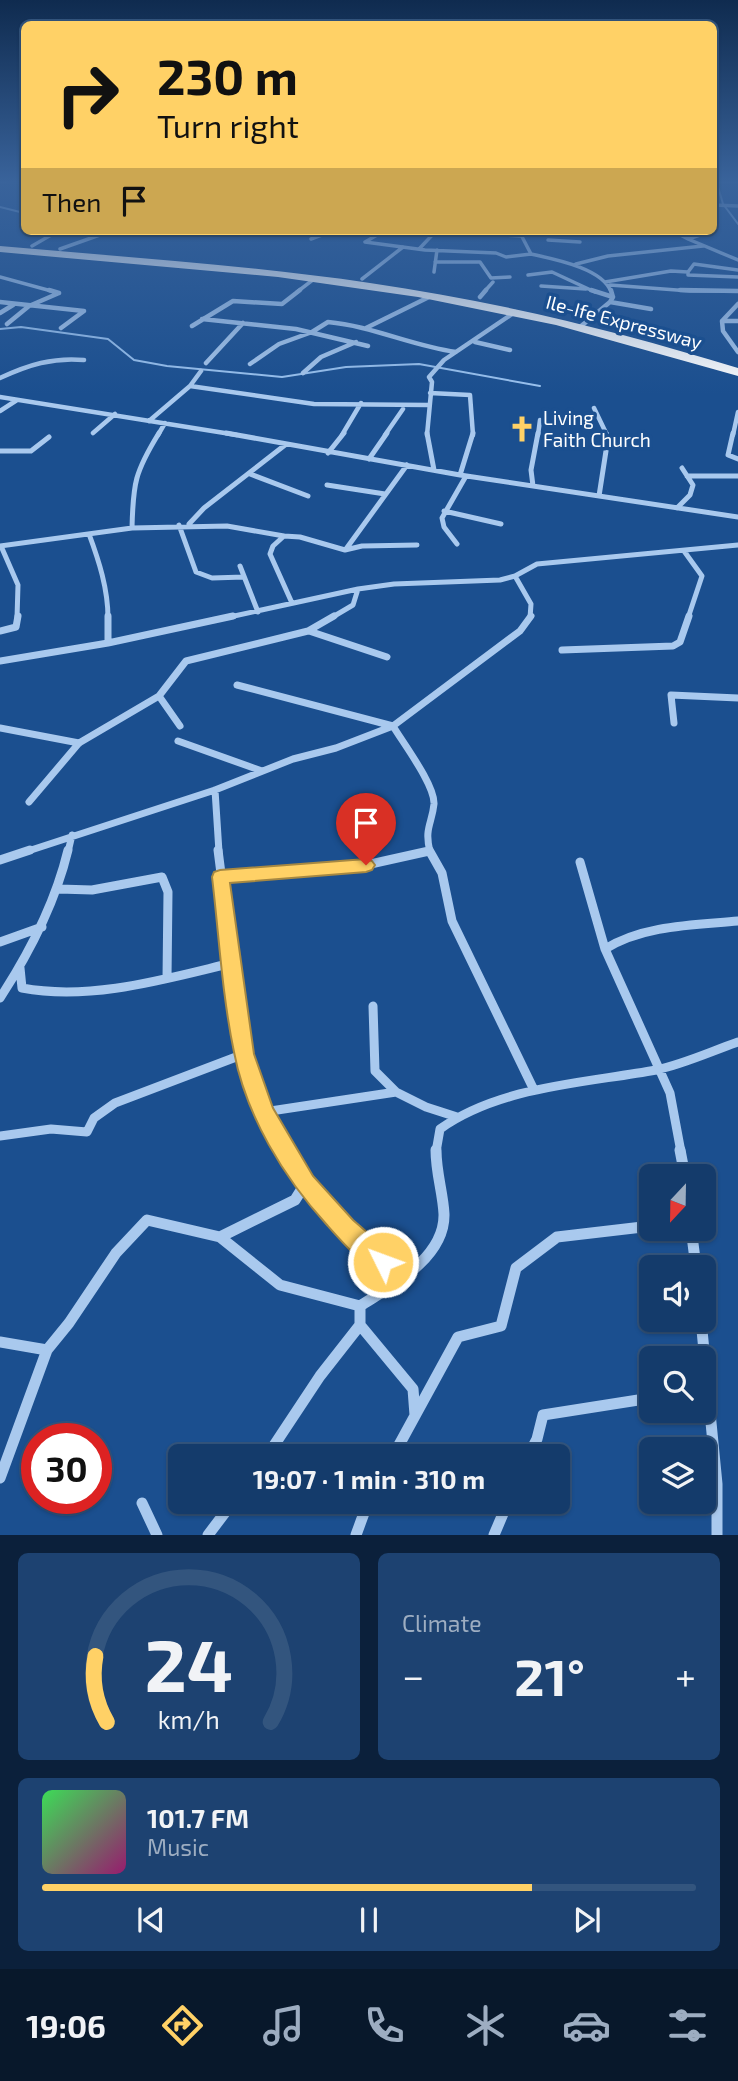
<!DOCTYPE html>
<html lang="en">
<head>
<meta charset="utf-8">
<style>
  :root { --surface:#143b6b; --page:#1d4271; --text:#f1f3f6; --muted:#9dadc1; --line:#33557e; --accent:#ffd166 }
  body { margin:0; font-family:"Exo 2",sans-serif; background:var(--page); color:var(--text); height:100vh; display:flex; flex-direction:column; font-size:26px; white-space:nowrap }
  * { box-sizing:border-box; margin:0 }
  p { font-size:23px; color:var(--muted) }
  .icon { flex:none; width:38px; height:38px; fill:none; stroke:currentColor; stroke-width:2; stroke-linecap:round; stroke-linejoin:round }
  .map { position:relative; height:1535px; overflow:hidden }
  .drawer { display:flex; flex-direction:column; gap:18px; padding:18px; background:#0b203b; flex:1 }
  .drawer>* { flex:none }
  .top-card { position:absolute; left:21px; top:21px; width:696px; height:214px; border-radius:10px; box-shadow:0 2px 5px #0004,0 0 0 2px var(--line); background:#ffd166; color:#111; overflow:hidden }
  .needle { width:46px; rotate:202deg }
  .buttons { position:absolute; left:639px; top:1164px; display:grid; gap:14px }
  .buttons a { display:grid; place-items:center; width:77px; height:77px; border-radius:10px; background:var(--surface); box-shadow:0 2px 5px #0004,0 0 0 2px var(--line); font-size:35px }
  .speed { position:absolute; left:21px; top:1423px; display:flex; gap:14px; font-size:35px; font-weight:700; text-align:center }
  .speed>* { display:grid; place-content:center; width:91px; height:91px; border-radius:50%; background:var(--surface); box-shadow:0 2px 5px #0004,0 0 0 2px var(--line); line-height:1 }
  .speed .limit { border:10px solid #d22; background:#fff; color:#111 }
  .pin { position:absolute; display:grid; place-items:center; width:60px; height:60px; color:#fff; margin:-72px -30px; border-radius:50% 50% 50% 0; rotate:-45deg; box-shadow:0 0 7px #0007 }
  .pin .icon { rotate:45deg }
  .me { position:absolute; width:77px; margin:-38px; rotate:312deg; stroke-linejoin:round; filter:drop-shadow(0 0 5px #0008) }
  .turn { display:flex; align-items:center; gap:24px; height:147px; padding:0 21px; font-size:32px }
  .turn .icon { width:91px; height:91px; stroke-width:2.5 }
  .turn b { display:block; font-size:49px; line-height:60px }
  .then { display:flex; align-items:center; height:66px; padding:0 21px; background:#0003; gap:14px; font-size:26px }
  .big { font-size:52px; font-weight:700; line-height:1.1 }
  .drawer .tile { flex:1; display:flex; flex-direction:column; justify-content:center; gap:10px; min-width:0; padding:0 24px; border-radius:10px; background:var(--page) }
  .drawer .dial { align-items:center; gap:0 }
  .dial svg { height:182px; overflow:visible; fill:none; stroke:var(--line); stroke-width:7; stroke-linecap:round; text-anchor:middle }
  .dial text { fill:var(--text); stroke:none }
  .song { display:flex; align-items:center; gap:21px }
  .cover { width:84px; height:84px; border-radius:10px; background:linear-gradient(135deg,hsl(130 70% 55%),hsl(320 70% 35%)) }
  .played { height:7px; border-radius:4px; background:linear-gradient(90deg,var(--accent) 75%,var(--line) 75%) }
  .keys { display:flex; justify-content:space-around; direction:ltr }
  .heat { display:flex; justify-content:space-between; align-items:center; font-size:38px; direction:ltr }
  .drawer .tiles { flex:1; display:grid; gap:18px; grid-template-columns:1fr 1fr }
  .tile:last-child { grid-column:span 2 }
  .trip { position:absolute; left:168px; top:1444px; width:402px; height:70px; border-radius:10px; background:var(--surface); box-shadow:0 2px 5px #0004,0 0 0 2px var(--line); font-weight:700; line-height:70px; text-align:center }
  .tab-bar { display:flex; height:112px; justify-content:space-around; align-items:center; background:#08182b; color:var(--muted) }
  .tab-bar .icon { width:49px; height:49px }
  .tab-bar .on { color:var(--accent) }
  .tab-bar b { font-size:32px; color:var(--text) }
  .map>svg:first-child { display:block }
</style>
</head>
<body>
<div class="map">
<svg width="738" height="1535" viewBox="0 0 738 1535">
  <rect width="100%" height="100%" fill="#1b4f8f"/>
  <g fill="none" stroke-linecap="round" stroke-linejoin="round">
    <path stroke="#9cc4f0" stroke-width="2" d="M716 180 723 204 738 224
      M0 207 24 213
      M0 329 21 327 108 339 134 360 167 366 282 377 346 367 419 364 540 386"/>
    <path stroke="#a9c9ee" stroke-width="3.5" d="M0 181 16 180
      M714 181H738
      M714 205 738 206
      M384 231 365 242 425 250 496 253 506 257 531 254
      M440 231 521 236
      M519 231 531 254C553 259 603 268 611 292
      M673 231 688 239
      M712 231 688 239 738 260
      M610 233 649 231
      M520 235H573L576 234 574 231
      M311 239 332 231
      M548 240 580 242
      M32 246 58 231
      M420 248 436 231
      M60 249 111 231
      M435 262H480L491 278 510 277
      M576 264 608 256 703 246
      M434 272 437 250
      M688 272 694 264 738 270
      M528 275 552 272 595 292
      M0 277 55 292
      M362 279 403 247
      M605 282 671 271 688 272V275L738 277
      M610 285 690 291H738
      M541 286 586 289
      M297 292 314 279
      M484 292 493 282"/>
    <path stroke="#a9c9ee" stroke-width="4.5" d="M49 290 59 293
      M591 290 613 297
      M680 290 738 291
      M480 297 486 290
      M0 302 84 311 61 328
      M610 302 651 309
      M738 304 722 321 723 331 738 352
      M0 313 13 305
      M202 319 296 329 368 346
      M722 321H738
      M7 324 29 306 59 293
      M192 326 233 301 282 304 300 290
      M580 327 610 302 613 297 611 290
      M366 328 431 296
      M475 342 510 350
      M206 363 243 323
      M250 364 279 344 312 332 328 322C372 326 412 346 456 352
      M303 373 321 357 356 342
      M0 378C28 365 53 357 84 360
      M190 386 314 404 428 405
      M430 393 470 395 473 435
      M0 397 237 435
      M594 408 607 435
      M0 411 17 400
      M149 421 190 386 201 371
      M93 433 115 414
      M158 435 165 423
      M342 435 361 403
      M385 435 403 409
      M427 435 432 382 429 377 444 360 515 312
      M538 435 540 420
      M733 435 738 412"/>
    <path stroke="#a9c9ee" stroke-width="5" d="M226 433 460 475 738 517
      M427 433 434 470
      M733 433 728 455 738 459
      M0 451H31L49 437
      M328 453 344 433
      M369 459 387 433
      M250 474 308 496
      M460 475 473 433
      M687 476H738
      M327 485 385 494
      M533 486 531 470 538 433
      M599 496 608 438 606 433
      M677 508 690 495 693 485 682 468
      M444 511 501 524
      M189 524 204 508 285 445
      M179 525 196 572 212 578 244 577
      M132 528 227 526 284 536
      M89 534C99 561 108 589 108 618
      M457 544 444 527 442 518 466 476
      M0 546 132 528C133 483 135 472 159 433
      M1 546 18 585 17 618
      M346 549 407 465
      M684 551 702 576 688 618
      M240 566 258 612
      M292 603 270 554 273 546 284 536 300 537 345 550 362 546 417 545
      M225 618 358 589 394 584 500 580 515 576
      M331 618 353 605 358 589
      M530 618 531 604 515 576 537 564 738 545"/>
    <path stroke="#a9c9ee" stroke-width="7" d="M108 616V643
      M0 631 16 627 18 616
      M309 631 387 657
      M562 650 673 646 680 642 689 616
      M0 661 108 643 233 616
      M237 685 393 726C403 743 435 785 434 804 432 824 424 828 430 852
      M159 696 180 726
      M674 723 671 695 738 698
      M0 728 79 743
      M178 741 262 771
      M215 790 219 852
      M29 802 79 743 159 696 186 661 308 631 334 616
      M25 852 215 790 293 759 336 748 393 726 520 631 531 616
      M68 852 72 835
      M425 852 429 851"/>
    <path stroke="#a9c9ee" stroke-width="9" d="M218 850 244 1054 264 1112 287 1152
      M429 850 442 873 452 921 534 1090
      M0 860 30 850
      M580 862 605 949 670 1093 681 1152
      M220 877 366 865 429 851
      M59 889 92 890 162 877 168 892 167 978
      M0 942 42 927
      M605 949C643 925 694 925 738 921
      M20 968 22 988C91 1001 165 979 232 963
      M0 998C30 952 55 904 68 850
      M373 1006 375 1071 396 1092
      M264 1112 396 1092 426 1107 457 1117
      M0 1136 51 1129 87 1132 94 1118 115 1103 244 1054
      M436 1152 440 1129C500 1086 586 1083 656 1070 684 1064 712 1051 738 1042"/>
    <path stroke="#a9c9ee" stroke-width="11" d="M680 1150 685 1176
      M305 1184 345 1228 402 1279
      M691 1228 696 1267
      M220 1237 295 1200 305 1184 286 1150
      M701 1320 717 1484V1535
      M360 1325 413 1389 415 1415
      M0 1342 47 1350
      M267 1456 320 1376 360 1325V1306C391 1286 445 1258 444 1214 443 1193 436 1173 436 1150
      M393 1456 458 1337 501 1326 516 1268 557 1237 651 1226
      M528 1456 537 1439 543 1415 651 1398
      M0 1478 47 1350 69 1323 116 1253 147 1220 220 1237 280 1285 360 1306
      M142 1503 157 1535
      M208 1535 233 1502
      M356 1535 368 1502
      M494 1535 508 1502"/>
    <path fill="#fff" fill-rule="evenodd" d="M0 246C123 257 248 265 370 283 495 301 618 331 738 368V376L556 325 418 297 278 277 0 252Z"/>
  </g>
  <linearGradient id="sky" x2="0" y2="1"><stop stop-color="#0f2b4f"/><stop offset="0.46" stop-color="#39639b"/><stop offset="1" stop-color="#39639b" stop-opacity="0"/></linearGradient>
  <rect width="738" height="394" fill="url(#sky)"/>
  <path fill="#ffd166" stroke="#a68842" stroke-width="2" d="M366 859 372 861 375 865 372 870 366 872 230 883 254 1054 273 1108 313 1176 353 1220 391 1253 395 1262 391 1270 383 1274C362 1265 342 1242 327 1225 284 1178 246 1116 234 1052 222 995 219 935 212 877L214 872 220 870Z"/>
  <defs>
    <g id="church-bare" transform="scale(2.1)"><path d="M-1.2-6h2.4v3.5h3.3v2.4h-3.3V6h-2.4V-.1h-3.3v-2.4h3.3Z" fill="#ffd166" stroke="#1b4f8f" stroke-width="2.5" paint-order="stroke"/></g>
  </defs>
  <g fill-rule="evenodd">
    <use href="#church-bare" x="522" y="429"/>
  </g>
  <g text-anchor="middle" stroke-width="7" stroke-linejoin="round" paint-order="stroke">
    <g font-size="19" fill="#fff" stroke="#1b4f8f">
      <text transform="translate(624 322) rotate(15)" y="7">Ile-Ife Expressway</text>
    </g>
    <g font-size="19" fill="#fff" stroke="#1b4f8f" text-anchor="start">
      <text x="543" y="425">Living<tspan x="543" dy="22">Faith Church</tspan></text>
    </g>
  </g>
</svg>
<div class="buttons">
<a><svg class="needle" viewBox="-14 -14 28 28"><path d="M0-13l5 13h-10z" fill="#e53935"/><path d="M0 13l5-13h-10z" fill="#9dadc1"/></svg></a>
<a><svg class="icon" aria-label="sound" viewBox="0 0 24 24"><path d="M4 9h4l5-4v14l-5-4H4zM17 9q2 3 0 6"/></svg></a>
<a><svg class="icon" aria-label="search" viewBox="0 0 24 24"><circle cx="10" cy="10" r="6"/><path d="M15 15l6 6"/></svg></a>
<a><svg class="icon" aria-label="layers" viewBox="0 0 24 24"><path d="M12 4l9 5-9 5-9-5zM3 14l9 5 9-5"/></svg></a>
</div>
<div class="speed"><div class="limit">30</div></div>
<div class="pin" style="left:366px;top:865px;background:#d93025"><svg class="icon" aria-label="arrive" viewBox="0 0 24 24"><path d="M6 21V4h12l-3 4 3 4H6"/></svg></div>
<svg class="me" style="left:383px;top:1262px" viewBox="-20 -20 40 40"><circle r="17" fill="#ffd166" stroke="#fff" stroke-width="3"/><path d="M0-11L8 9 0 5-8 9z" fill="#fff"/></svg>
<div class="trip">19:07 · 1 min · 310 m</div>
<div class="top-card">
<div class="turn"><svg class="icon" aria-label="right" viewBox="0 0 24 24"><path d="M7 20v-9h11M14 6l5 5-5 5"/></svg><div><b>230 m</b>Turn right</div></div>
<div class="then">Then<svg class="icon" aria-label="arrive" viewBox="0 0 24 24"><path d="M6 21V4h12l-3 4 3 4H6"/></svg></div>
</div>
</div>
<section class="drawer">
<div class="tiles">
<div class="tile dial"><svg viewBox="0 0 100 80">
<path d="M14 69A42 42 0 1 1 86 69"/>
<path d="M14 69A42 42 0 0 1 9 40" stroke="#ffd166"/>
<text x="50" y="56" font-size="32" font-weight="700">24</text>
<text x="50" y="72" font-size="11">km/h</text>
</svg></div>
<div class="tile"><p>Climate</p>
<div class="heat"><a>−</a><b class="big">21°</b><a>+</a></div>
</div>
<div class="tile">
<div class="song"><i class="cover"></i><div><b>101.7 FM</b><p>Music</p></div></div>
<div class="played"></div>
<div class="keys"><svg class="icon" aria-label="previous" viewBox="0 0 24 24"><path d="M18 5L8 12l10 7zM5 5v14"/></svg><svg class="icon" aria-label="pause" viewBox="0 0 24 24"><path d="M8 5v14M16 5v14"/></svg><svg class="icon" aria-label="next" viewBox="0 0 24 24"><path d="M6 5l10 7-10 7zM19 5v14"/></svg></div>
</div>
</div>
</section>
<nav class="tab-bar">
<b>19:06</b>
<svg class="icon on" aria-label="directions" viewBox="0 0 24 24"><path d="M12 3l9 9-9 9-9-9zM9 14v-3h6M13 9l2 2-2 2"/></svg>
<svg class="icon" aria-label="music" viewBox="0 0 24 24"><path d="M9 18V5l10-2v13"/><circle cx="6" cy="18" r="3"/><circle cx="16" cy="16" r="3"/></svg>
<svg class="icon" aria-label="phone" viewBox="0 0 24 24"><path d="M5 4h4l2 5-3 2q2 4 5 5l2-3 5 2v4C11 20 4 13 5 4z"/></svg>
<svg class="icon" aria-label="climate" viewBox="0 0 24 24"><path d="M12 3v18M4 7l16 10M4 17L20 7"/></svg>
<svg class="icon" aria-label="car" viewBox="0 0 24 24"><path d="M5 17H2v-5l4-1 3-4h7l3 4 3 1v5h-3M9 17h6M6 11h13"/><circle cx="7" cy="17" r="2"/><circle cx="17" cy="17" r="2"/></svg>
<svg class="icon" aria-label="filters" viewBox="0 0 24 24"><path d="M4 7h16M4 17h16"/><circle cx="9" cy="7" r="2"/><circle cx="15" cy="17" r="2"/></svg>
</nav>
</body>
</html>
